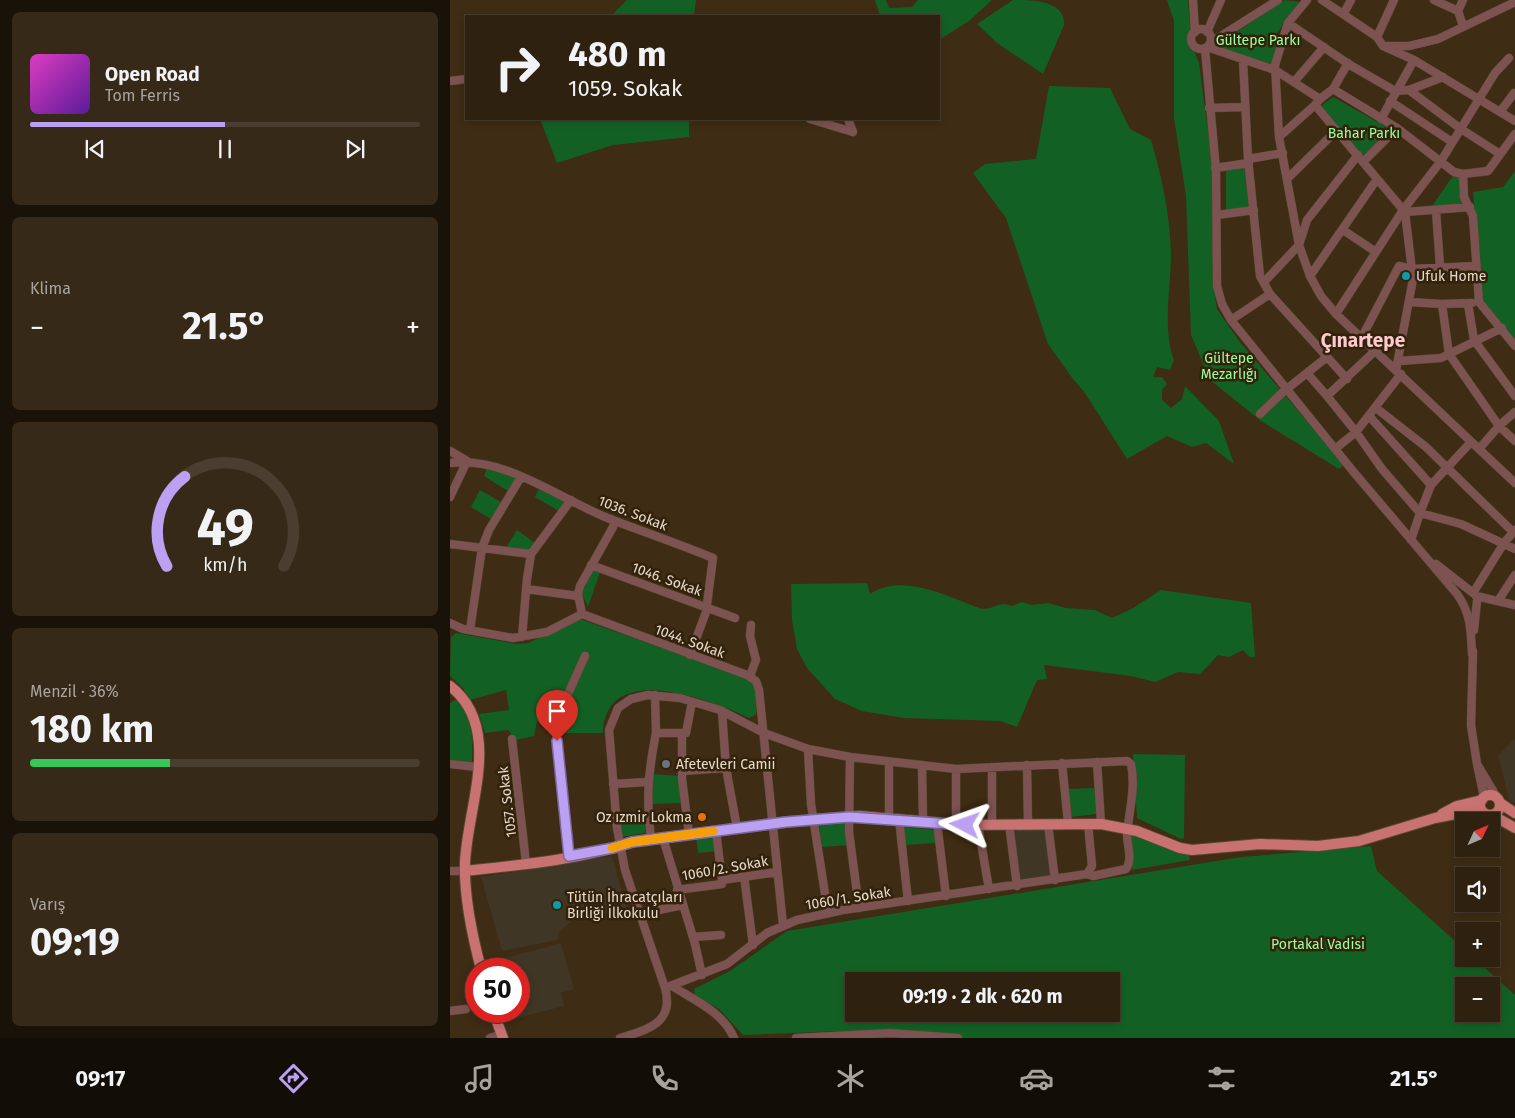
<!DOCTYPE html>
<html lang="tr">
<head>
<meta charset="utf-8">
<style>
  :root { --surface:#2e210f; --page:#362918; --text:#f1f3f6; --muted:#a7a39e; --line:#493e2f; --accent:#bca0f2 }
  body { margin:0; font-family:"Fira Sans",sans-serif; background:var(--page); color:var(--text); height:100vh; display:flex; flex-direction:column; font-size:19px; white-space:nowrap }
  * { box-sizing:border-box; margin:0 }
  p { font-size:16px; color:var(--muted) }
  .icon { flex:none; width:28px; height:28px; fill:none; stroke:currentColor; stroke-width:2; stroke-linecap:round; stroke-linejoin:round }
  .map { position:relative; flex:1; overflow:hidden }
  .panel { display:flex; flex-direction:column; gap:12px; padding:12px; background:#191208; width:450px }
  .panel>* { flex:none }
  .banner { position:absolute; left:15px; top:15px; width:475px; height:105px; border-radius:0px; box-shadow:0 2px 8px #0003,0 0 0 1px var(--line); background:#2e210f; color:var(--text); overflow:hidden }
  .needle { width:32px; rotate:46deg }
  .fabs { position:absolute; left:1005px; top:812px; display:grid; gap:10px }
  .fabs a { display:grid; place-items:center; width:45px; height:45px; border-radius:0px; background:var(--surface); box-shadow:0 2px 8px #0003,0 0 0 1px var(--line); font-size:25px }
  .speed { position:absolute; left:15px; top:958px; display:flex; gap:10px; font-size:25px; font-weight:700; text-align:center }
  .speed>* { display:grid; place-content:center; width:65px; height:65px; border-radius:50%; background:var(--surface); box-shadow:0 2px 8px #0003,0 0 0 1px var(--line); line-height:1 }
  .speed .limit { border:8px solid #d22; background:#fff; color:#111 }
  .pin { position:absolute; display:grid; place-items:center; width:42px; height:42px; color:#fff; margin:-51px -21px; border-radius:50% 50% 50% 0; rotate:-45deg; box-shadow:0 0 5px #0007 }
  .pin .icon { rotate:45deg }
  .me { position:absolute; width:55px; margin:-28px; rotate:274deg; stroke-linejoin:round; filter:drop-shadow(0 0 4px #0008) }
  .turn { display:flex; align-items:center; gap:18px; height:105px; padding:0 20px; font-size:22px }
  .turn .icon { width:65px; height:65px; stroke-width:2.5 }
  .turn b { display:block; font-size:35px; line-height:42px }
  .big { font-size:38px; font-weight:700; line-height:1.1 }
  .panel .widget { flex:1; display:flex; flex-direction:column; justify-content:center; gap:8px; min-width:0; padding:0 18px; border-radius:8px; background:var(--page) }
  .panel .dial { align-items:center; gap:0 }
  .dial svg { height:130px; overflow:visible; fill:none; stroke:var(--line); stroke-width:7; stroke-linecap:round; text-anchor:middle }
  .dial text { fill:var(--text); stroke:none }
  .song { display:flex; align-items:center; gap:15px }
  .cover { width:60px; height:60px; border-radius:8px; background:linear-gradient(135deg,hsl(310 70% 55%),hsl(270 70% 35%)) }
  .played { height:5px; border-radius:2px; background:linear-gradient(90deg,var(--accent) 50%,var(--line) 50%) }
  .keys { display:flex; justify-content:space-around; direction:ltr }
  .heat { display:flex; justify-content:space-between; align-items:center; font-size:28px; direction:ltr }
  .charge { height:8px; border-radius:4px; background:linear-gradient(90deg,#34c759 36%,var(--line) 0) }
  .trip { position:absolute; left:395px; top:972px; width:275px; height:50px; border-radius:0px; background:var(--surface); box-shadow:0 2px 8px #0003,0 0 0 1px var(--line); font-weight:700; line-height:50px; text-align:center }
  .menu { display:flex; height:80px; justify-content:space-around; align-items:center; background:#120d06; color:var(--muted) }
  .menu .icon { width:35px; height:35px }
  .menu .active { color:var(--accent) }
  .menu b { font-size:22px; color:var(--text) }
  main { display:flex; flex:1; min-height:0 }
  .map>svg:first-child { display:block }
</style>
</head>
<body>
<main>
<section class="panel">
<div class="widget">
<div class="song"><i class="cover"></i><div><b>Open Road</b><p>Tom Ferris</p></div></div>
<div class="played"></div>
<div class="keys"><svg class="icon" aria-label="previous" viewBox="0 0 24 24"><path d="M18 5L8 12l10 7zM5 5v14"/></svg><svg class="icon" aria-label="pause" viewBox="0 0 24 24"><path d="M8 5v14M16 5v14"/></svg><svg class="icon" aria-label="next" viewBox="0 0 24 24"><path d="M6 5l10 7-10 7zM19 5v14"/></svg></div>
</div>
<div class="widget"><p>Klima</p>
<div class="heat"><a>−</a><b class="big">21.5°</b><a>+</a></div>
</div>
<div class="widget dial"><svg viewBox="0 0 100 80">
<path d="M14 69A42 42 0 1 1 86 69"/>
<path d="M14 69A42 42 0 0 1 25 14" stroke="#bca0f2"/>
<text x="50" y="56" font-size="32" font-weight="700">49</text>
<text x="50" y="72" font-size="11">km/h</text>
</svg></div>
<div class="widget"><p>Menzil · 36%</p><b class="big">180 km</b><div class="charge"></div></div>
<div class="widget"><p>Varış</p><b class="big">09:19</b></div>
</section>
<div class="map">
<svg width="1065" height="1038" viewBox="0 0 1065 1038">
  <rect width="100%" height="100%" fill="#3e2c14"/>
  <path fill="#3f3625" d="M1065 739V803L1059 800 1048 755Z
    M596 826 602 878 568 883 562 828Z
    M162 856 177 909 148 917 124 919 109 932 107 940 52 951 31 877Z
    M111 943 124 989 111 993 114 1006 52 1022 49 1011H69V969H38L36 963Z"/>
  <path fill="#136024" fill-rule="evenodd" d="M177 0H246L244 16H161Z
    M425 0H436L439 8 462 7 468 0H542L519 21 489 40V16H430Z
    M563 0C581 0 616 0 614 25L593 74 547 43 527 24Z
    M717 0H738L742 46 749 63 764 177 763 283 767 309 789 341 894 465 889 469 811 421 760 380 741 335 736 196 724 118V21Z
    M835 0 850 2 826 34 825 65 764 47Z
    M599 86 660 88 680 129 701 140C712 177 720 215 721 254 721 288 712 328 724 360L720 370 707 367 703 377H712L717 384 712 390V400L721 408 732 399 735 386 769 421 784 464 756 443 742 447 717 436 677 459 635 393 623 379 598 344 556 218 523 173 535 164 586 159Z
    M883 97 940 129 914 156 871 106Z
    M90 119H239V137L163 145 107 163Z
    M794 165 799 209 776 212V168Z
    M1065 171V341L1032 300 1023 192 1053 187Z
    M1003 176H1010L1014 203 980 209Z
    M37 468 66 478 58 491 34 476Z
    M89 489 116 502 109 511 85 497Z
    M30 490 51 502 41 519 21 507Z
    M67 530 85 543 79 551 56 548Z
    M142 569 150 572 138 607 132 594Z
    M417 583 420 594C447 576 483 590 511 601 518 603 527 608 533 609 545 609 548 601 562 606L572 602 581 605 598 603 616 608 645 610 662 618 683 608 711 590 801 603 805 657H800L793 650 779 657 768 655 750 674 728 672 705 682 681 676 594 665 597 679 587 680 567 727 550 721 454 718 412 711 385 699 357 668 347 649 342 620 341 584Z
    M130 619 298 679C309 688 308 702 306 715L299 718C261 700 155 659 153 733H114L107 717 87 722 84 736 66 740 58 730 35 733 29 714 59 710 56 690 20 700 13 688 0 676 1 637 6 633 67 644 78 643Z
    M7 699C23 719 23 739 22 763L0 760V703Z
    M683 754 735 755 734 838 731 839 687 818Z
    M202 774 229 776 231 803 201 804Z
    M645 788 647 814 620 817 617 789Z
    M168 815H195V833L171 837Z
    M396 821 399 845 372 847 369 823Z
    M453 827 484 830 486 843 454 845Z
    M267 833 269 851 248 853 246 836Z
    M685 833 739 855 740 860 682 870 680 834Z
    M921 846 927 871 1014 949V959H1025L1065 995V1038H510L392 1031 293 1035 269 1009 245 995 244 989 280 971 337 931 791 857ZM404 981H661V1014H404ZM1014 986H1041V1014H1014Z"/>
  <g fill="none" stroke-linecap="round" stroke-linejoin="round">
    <g stroke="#594831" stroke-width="9">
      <path id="minor" d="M743 0 745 32
        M872 0 927 37 933 46 964 60 1065 121
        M984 0 1008 11
        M894 13 901 0
        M838 23 857 0
        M1013 26 1008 11 1013 0
        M741 39a10 10 0 1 1 20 0a10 10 0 1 1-20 0Z
        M757 32 771 0
        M927 37 944 0
        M760 43 828 0
        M935 46H959L988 39 1065 2
        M757 47 825 70 870 99 883 89 898 63
        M755 49 766 170 767 286 772 304 781 320 902 470 1007 594C1021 613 1021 632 1022 654
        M793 60 798 159 810 276 820 294 897 379
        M993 77 959 90 945 91 900 65 838 23 825 65 829 137 849 245 860 276 871 296 886 314 1065 483
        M0 81 16 79
        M844 82 874 47
        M883 89 947 128 1004 172 1013 174 1038 171 1065 134
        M959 90 1011 129 1050 154
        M870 99 865 105 955 212 963 279 946 370
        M940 101 1002 142
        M759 108 795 107
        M1050 112 1064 93
        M360 119 403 132
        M398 119 403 132
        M931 119 964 60
        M829 137 865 105
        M798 159 833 153
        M913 162 947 128
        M765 168 799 163
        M1013 174 1014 197 1023 216 1029 302 1065 346
        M837 179 887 130
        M986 211 990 266
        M955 212 1020 207
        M767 215 804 210
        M893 230 926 252
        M860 276 927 179
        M814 282 849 245 857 220 908 155
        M959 302 992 304 1022 303
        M992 304 999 354 1049 426 1065 441
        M1018 304 1024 340 1065 396
        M886 314 953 210 991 161 1045 73 1059 58
        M781 320 820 294
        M912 337 949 266 962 269 1025 266
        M925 351 877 396 906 432 951 374
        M949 361 991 358 1052 328
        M857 373 877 396
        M926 408 976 447 1063 532
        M810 414 833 392 877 357
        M920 417 981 485 970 513 1011 524 1065 549
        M885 449 906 432 932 469 970 513 961 540
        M1029 449 1049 426 1065 412
        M0 451 17 461
        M0 463C56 456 109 499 160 519 194 532 229 544 263 558L256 612 240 655
        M981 485 1021 442
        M0 497 17 461
        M0 544 81 554
        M986 564 1023 593 1054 543 1065 530
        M141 565 285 618
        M76 589 128 596
        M1026 596 1065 605
        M1048 601 1065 575
        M132 614 297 675 306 681 309 690 333 925
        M132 614 128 594 130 586 163 527 164 522 161 519
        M0 623 13 629 63 638 97 632 132 614
        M20 630 32 548 39 530 71 477
        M1024 630 1027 601
        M72 637 77 579 81 554 121 500
        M1023 651 1021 725 1027 764
        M300 676 306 660 300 636 301 625
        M205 695 206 733H236L242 702
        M272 711 276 768 287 828
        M232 733V779L239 834
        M62 739 76 863
        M358 749 361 804 378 913
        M400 757 399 832 409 908
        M439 762V818
        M647 762 651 824
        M612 763 618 823
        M0 764 27 767
        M472 765 473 821
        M577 765 578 824
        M542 767V824
        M232 771 276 768
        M163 784 198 782
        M1034 797 1027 764 1048 799
        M449 819 458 901
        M487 823 496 896
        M506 824V769
        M559 824 567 886
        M598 824 605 880
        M528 825 539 889
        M266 831 272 880
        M213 838 245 944 252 975
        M201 839C196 797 198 774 206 733
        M119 856 105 723 135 656
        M0 871H15
        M637 874 642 866 638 824
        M294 876 303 945
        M272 880 327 872
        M227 890 272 884V880
        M189 914 233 905
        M243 937 271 935
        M222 986C244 1000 273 1012 284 1038
        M0 1011 16 1009
        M40 1038 52 1034
        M170 1038C197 1030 225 1023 215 988L175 870 167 828 159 730 168 708 181 699 198 695 230 698 270 710 314 733 358 749 400 757 506 769 655 762 677 761 681 764C686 787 679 812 677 834 677 846 683 859 676 869L643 876 637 874 393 910 347 920 317 933 277 964 215 988
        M346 1038 440 1033 508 1038"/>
    </g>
    <g stroke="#594831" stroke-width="12">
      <path id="major" d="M0 686C54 728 17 807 15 863 14 898 22 935 31 969
        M1030 805a10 10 0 1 1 20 0a10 10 0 1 1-20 0Z
        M1050 803 1065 813
        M992 814 1007 806 1032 800
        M1042 815 1065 828
        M15 871C70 865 129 860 182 842L336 822 409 816 515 825 651 824 687 831 730 848 742 850 810 844 868 846 909 841 985 818 1016 812H1033
        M43 1011 53 1038"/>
    </g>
    <use href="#minor" stroke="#7d5352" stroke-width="8"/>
    <use href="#major" stroke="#c87372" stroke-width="10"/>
  </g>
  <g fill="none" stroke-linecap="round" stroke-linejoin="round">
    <g stroke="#7a689d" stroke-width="12">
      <path id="route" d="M107 741 119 856 163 848 182 842 336 822 399 817 515 825"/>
    </g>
    <use href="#route" stroke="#bca0f2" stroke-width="9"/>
    <path stroke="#f59e0b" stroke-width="9" d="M162 848 182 842 263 831"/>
  </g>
  <g fill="#0f9aa8" stroke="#33220a" stroke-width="2">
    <circle cx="956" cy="276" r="5"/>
    <circle cx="107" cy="905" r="5"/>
  </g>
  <circle fill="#6b7280" stroke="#33220a" stroke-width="2" cx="216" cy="764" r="5"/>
  <circle fill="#e8710a" stroke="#33220a" stroke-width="2" cx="252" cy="817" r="5"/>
  <g text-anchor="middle" stroke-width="5" stroke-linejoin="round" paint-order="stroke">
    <g font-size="14" fill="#98fea2" stroke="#33220a">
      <text x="808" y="45">Gültepe Parkı</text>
      <text x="914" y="138">Bahar Parkı</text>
      <text x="779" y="363">Gültepe<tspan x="779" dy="16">Mezarlığı</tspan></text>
      <text x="868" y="949">Portakal Vadisi</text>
    </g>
    <g font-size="14" fill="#e6dacc" stroke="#33220a" text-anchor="start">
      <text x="966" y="281">Ufuk Home</text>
      <text x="226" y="769">Afetevleri Camii</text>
      <text x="242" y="822" text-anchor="end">Oz ızmir Lokma</text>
      <text x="117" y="902">Tütün İhracatçıları<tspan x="117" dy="16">Birliği İlkokulu</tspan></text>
    </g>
    <g font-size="14" fill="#e6dacc" stroke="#33220a">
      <text transform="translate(183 513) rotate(21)" y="5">1036. Sokak</text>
      <text transform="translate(217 579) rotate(20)" y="5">1046. Sokak</text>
      <text transform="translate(240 641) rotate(20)" y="5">1044. Sokak</text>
      <text transform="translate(57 802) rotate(-97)" y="5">1057. Sokak</text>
      <text transform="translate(275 868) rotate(-10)" y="5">1060/2. Sokak</text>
      <text transform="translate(398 898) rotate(-9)" y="5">1060/1. Sokak</text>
    </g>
    <g font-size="19" font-weight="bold" fill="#fec9cf" stroke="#33220a">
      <text x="913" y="347">Çınartepe</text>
    </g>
  </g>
</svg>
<div class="fabs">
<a><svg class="needle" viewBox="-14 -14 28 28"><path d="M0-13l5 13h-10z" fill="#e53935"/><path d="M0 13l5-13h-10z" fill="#a7a39e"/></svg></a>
<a><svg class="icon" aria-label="sound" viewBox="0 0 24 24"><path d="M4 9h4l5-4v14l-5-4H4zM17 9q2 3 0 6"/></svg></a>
<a>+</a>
<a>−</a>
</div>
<div class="speed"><div class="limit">50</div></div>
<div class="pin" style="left:107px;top:741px;background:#d93025"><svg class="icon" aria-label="arrive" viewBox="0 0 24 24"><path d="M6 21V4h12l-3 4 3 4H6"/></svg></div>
<svg class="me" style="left:515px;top:825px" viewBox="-20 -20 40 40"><path d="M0-17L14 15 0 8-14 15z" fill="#bca0f2" stroke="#fff" stroke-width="4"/></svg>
<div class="trip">09:19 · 2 dk · 620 m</div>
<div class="banner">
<div class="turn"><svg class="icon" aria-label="right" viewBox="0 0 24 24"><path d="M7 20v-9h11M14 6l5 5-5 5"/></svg><div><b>480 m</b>1059. Sokak</div></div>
</div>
</div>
</main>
<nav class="menu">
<b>09:17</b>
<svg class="icon active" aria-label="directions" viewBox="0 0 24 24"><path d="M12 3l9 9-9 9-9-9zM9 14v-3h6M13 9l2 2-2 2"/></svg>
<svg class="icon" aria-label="music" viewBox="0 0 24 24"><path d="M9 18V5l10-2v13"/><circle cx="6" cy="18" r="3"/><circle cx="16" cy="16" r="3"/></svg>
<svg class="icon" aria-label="phone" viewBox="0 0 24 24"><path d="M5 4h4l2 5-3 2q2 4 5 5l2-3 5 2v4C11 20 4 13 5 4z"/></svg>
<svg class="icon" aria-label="climate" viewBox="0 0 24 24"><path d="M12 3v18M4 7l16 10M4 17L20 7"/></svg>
<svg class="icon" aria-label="car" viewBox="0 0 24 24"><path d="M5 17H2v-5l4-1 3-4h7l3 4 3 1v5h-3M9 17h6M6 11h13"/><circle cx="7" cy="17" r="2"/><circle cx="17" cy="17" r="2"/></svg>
<svg class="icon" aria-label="filters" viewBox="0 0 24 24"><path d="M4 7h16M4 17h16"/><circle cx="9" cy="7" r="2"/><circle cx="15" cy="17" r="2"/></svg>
<b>21.5°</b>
</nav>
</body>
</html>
